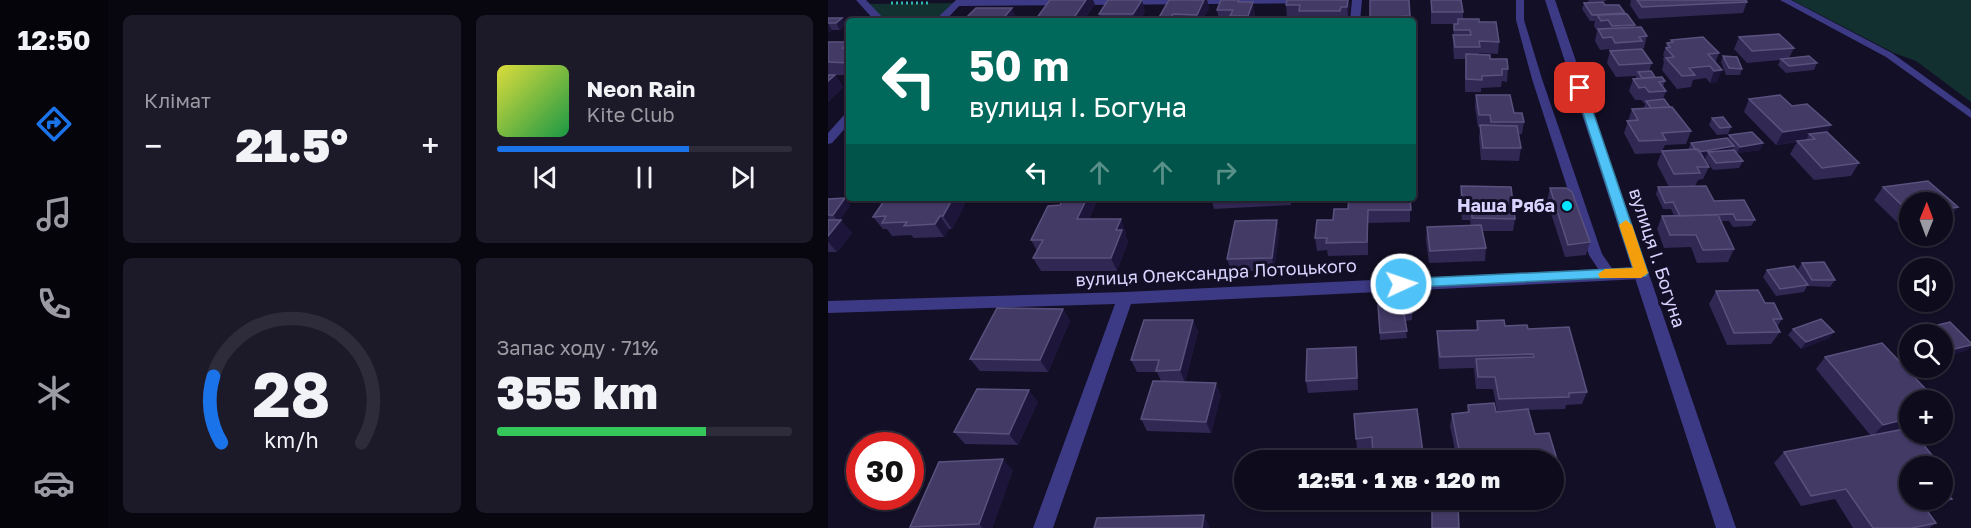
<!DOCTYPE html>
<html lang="uk">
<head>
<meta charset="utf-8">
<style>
  :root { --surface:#0e0b1c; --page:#1c1929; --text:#f1f3f6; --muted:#9b9ba3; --line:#2e2b3b; --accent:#1a73e8 }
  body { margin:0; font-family:"Golos Text",sans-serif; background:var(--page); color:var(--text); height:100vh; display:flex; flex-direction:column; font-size:22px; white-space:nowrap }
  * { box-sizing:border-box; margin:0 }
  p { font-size:20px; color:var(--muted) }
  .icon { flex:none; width:33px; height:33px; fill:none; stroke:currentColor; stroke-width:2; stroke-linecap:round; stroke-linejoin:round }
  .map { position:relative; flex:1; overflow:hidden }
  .side { display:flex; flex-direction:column; gap:15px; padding:15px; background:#08060f; width:720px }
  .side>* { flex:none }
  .top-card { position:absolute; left:18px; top:18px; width:570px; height:183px; border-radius:6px; box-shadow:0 2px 4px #0004,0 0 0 2px var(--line); background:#00695c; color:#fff; overflow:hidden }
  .needle { width:39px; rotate:1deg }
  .tools { position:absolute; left:1071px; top:192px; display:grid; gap:12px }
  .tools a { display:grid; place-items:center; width:54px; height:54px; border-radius:50%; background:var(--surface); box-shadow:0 2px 4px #0004,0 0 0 2px var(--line); font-size:30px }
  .speed { position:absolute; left:18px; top:432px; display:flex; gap:12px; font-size:30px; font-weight:700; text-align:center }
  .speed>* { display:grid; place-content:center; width:78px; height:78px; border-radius:50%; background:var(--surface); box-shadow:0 2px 4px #0004,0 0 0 2px var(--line); line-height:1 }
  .speed .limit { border:9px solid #d22; background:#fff; color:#111 }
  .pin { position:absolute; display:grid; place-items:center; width:51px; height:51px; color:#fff; margin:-26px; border-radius:12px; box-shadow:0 3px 9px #0006 }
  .me { position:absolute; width:66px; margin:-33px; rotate:87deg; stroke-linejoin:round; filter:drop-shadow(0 0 4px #0008) }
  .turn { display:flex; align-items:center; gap:21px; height:126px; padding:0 24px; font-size:27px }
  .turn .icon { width:78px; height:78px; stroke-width:2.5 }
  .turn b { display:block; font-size:42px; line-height:51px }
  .lanes { display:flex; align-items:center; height:57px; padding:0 24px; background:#0003; justify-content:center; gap:30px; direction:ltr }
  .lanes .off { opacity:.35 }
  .big { font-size:45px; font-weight:800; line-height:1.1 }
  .side .widget { flex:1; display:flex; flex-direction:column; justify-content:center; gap:9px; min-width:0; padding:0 21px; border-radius:9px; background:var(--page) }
  .side .dial { align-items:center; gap:0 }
  .dial svg { height:156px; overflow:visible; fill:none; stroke:var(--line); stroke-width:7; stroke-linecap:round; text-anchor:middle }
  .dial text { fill:var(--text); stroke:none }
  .song { display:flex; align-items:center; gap:18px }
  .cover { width:72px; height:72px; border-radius:9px; background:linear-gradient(135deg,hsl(60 70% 55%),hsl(140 70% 35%)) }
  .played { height:6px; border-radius:3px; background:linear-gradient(90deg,var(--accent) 65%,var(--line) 65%) }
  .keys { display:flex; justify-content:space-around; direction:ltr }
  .heat { display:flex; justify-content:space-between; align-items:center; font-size:33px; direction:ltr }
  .charge { height:9px; border-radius:4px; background:linear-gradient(90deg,#34c759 71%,var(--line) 0) }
  .side .tiles { flex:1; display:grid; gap:15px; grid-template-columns:repeat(2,1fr) }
  .trip { position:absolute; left:406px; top:450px; width:330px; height:60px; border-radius:30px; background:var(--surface); box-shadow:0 2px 4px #0004,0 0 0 2px var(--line); font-weight:800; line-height:60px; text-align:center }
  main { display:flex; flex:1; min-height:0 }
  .menu { display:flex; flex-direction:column; width:108px; justify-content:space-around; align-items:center; background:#06040b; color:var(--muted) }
  .menu .icon { width:42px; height:42px }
  .menu .selected { color:var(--accent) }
  .menu b { font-size:27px; color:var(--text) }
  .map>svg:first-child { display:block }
</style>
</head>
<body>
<main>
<nav class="menu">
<b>12:50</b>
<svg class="icon selected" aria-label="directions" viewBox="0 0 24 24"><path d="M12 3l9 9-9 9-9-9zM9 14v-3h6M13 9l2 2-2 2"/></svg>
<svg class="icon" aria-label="music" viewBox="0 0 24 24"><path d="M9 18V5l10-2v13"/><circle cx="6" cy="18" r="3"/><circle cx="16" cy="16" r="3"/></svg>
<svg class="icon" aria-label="phone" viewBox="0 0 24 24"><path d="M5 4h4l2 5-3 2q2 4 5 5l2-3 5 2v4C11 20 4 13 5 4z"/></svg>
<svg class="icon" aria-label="climate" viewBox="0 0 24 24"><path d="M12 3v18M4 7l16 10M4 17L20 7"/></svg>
<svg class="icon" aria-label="car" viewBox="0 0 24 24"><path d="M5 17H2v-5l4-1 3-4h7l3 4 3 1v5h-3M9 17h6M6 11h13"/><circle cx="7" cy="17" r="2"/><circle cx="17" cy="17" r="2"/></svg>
</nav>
<section class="side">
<div class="tiles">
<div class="widget"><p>Клімат</p>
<div class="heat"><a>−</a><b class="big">21.5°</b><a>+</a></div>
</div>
<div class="widget">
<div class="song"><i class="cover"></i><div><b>Neon Rain</b><p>Kite Club</p></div></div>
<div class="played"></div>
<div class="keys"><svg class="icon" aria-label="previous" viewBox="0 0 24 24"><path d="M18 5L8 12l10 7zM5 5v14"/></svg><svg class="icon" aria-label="pause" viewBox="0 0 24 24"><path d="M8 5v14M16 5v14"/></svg><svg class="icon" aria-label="next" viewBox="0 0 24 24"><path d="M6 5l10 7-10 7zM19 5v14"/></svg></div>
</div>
<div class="widget dial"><svg viewBox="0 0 100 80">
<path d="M14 69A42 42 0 1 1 86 69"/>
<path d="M14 69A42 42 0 0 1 10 35" stroke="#1a73e8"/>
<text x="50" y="56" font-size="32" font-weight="700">28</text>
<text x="50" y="72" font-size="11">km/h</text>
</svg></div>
<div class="widget"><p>Запас ходу · 71%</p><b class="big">355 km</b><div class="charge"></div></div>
</div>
</section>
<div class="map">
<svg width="1143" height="528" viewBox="0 0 1143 528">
  <rect width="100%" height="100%" fill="#130f26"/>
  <path fill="#12302f" d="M964 0H1143V102L1088 61 1066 53Z
    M128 3 111 21H53L36 4Z"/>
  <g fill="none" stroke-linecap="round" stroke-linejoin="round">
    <path stroke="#2fb8b0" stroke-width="3" stroke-dasharray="2 3" stroke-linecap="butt" d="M63 3H101"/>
    <path fill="#3d3a85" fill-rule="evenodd" d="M688 0H696V20L714 79 774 254 788 274 786 278H776L761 255 704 79 688 20Z
      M952 0H963L1064 53 1143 110V118L1058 57Z"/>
    <path fill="#3d3a85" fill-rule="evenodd" d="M28 0H38L58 21H47Z
      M128 0H516L511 3 131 6 117 21H106Z
      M524 0H534L532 21H522Z
      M21 113V124L4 143 0 144V133L17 114Z
      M813 267 818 269 821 273 818 277 813 279 303 304 225 528H205L287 304 0 313V301L297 292Z"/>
    <path fill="#3d3a85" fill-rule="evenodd" d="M717 0H727L908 528H888Z"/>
  </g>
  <path fill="#312854" d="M341 0H379L381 8 374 21H330V19Z
    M411 0V2L427 14 425 21H391L389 10Z
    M459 0H521L520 18H514L513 21H472L471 17H459L458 5Z
    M542 0 582 16V21H542Z
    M603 0 635 12V19L651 22 671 42 670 54 651 53V55L662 59 680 69 679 82 674 81 673 87 653 88V92H637V59H626L625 47 626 24H603Z
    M760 0H778V1L761 2Z
    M803 0H918L919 2 915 13 811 19 802 5Z
    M756 3 777 5 797 13 807 25 806 27 819 36 816 48 812 49 824 63 821 71 827 77 837 81 835 88 838 91 835 99 863 131 858 144 837 145 834 151 860 150 863 143 900 139 901 135 935 143 932 150 909 153 915 161 911 168 885 170 877 159 878 157H875L881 167 875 179 870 180 867 186 886 201 927 220 923 226 905 227 901 221H893L906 249 900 262 869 263 863 247 836 248 829 229 834 216H846L843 209H835L828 194 830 187H841L829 164 833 153 807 154 796 133 804 109 816 108 817 104 813 100H807L801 91 805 79 808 78V76L788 77 779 63 782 51 781 49 772 50 767 41 769 31 766 26 767 21H762L754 9Z
    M267 4 255 21H209L208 19Z
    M317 11 312 21H273L271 14Z
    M0 18 18 24 12 30H4L0 33Z
    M911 37 966 48 961 58 989 63 986 70 958 73 950 65 952 60 919 63 906 49Z
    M843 40 891 53 887 63 889 82 882 83 878 78 865 80 863 87 849 89 834 70 836 62 835 60 836 56 835 55 839 43 842 42Z
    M0 42H21V75H3H7L15 87 0 102Z
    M895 56 914 69 912 75H898L893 62Z
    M648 95 696 122 694 134H690L693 148 691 161 653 160 651 138 652 127H650L647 107Z
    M921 99 964 106 1003 125 999 132 1031 163 1023 176 986 180 962 154 969 142 948 145 916 112Z
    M884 118 903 127 900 134 889 135 881 125Z
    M1100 181 1130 207 1120 220 1114 221V202H1082V226L1074 227 1046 200 1055 187Z
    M633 186 687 219 685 231H655L658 248 657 261 601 263 598 240 599 227 643 226 642 220H634L632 199Z
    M722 188 762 242 758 255 737 257 719 201Z
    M140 198 124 229H121L116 237 86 238 83 235 64 236 59 229H55L45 217Z
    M383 198H463V205L386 209Z
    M498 198H582V222L540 223V255L500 256 499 250 489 251 487 238 505 220 520 209V202H498Z
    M0 199 22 205 12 220 24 233 9 252H0Z
    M268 203 261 219 298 232 297 235 300 242 289 271H213L205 258 209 251 203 240Z
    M449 220 451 233 446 271H403L399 259Z
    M974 263 1007 280 1002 287 979 286 976 292 948 296 935 277 939 270 974 277 970 269Z
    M888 291 937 303 954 319 949 327 952 332 943 344 899 345 881 304Z
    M550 305 584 313V320L577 321 579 338 552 340Z
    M235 309 242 321 220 372 152 371 142 359Z
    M365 320 370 332 357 382 393 395 383 433 319 431 313 419 333 381 329 372H309L303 360Z
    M676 320 677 326 699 325 700 329 741 327 759 392 754 404 738 405 737 409 700 410 707 434 721 433 733 473 729 484H726V460H629L622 426 624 414 639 413 640 405 666 403 668 412 686 410 669 411 665 389H648L646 368 611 369 609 344V331L648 330 649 321Z
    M965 329 1006 332 1001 338 973 349 960 335Z
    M997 357 1082 426 1058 433 1107 459 1099 466 1124 499 1109 509 1100 511 1108 523 1101 528H1025L1007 499 973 506 946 463 956 452 1043 436 988 369Z
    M529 359 530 390 480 393 478 381Z
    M210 402 190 445 137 444 126 432Z
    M526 414 595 453 594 460H545V449L529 450Z
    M185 470 164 528H83L82 527Z"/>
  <path fill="#1d163a" d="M258 0H265L267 4 255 21H245V19Z
    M314 0 317 11 312 21H307L305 14Z
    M376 0H379L381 8 374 21H370L369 15Z
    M520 0H521L522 6 520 18 519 7Z
    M425 2 427 14 425 21H421L420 16Z
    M184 8 189 19 188 21H173Z
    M345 14 346 21H342V19Z
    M14 18 18 24 12 30 8 23Z
    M0 23 4 30 0 33Z
    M894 70 889 82 882 83 886 71Z
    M7 75 15 87 0 102V81Z
    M1003 125 996 138 981 134 978 140 948 145 955 132Z
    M935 143 932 150 909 153 912 147Z
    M906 146 903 152H880L878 157 867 159 870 152Z
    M17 198 22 205 11 222 5 215Z
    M125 198H140L124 229 115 216Z
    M259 198H266L268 203 255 232 249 219Z
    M1130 207 1120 220 1114 221V210Z
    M112 216 121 229 116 237 107 224Z
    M1082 217V226L1074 227Z
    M293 219 298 232 297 235 300 242 289 271 283 258 288 230Z
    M13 220 24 233 9 252 0 242V236Z
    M449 220 451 233 446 271 444 258Z
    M235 309 242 321 220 372 212 360Z
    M365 320 370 332 357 383 352 370Z
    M1006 332 1001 338 973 349 978 342Z
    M1143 345V347L1138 351 1114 357V352Z
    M388 383 393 395 383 433 378 422Z
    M201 390 210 402 190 445 181 434Z
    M1082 418V426L1044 437 1055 425Z
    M175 459 185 470 164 528H155L151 524Z
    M376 515 382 528H374Z"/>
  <path fill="#433a66" stroke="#5a527e" stroke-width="1.5" d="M222 0H258L245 19H208Z
    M280 0H314L305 14H271Z
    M341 0H376L369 15 345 14 342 19H330Z
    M393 0H411L410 2H425L420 16H402L405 10H389Z
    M459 0H520L519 7H513L512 11H471L472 5H458Z
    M542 0H581L582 16 565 17V21H542Z
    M603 0H633L635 12H604Z
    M809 0H918L919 2 814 7Z
    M775 2 777 5H791L797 13 764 15 756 3Z
    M148 8H184L173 21H135Z
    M799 14 807 25 784 26 780 20 773 21 769 15Z
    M0 18H14L8 23H0Z
    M630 19H651V22H668L671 42 651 41 652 47H627L625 35H643L642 30H626V24H630Z
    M813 27 819 36 811 37 814 41 787 43 784 37 775 38 770 29Z
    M951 34 966 48 924 51 911 37Z
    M875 37 891 53 880 54 894 70 886 71 882 66 861 68 867 75 854 76 838 58 846 57 838 48 842 47 839 43 845 42 843 40Z
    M0 42H21L15 48H21V63L0 62Z
    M814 49 824 63 791 65 782 51Z
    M638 54 662 55V59H679L680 69H674V75L654 76V80L638 79Z
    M895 56 909 57 914 69 901 68Z
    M981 56 989 63 961 66 953 59Z
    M823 71 827 77 814 78 810 72Z
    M0 75H7L0 81Z
    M834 77 837 81 831 82 838 91 821 92 817 87 811 88 805 79Z
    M648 95H682L686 113H694L696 122H663L662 115H651Z
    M952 95 964 106 979 104 1003 125 955 132 921 99Z
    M836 99 842 107 823 108 818 101Z
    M844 107 863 131 834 133 838 140 811 141 799 121 810 120 804 109Z
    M895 117 903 127 892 128 884 118Z
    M652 125 689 126 693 148H655Z
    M924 132 935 143 912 147 901 135Z
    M999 132 1031 163 994 168 969 141 987 139 981 134Z
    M899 138 906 146 871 152 870 149 868 150 863 143Z
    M870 149 881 167H869L872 173 846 174 834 151Z
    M906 150 915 161 888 163 880 152Z
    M1100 181 1130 207 1114 210V202H1082V213L1055 187Z
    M633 186 683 187 687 219 644 218V208H635Z
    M878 186 886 201 916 200 927 220H908L905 214 852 216 845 202 837 203 830 187Z
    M722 188H738L744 192 762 242 740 245Z
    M17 198 5 215H0V199Z
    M58 198H125L115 216H112L107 224 76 226 79 222 54 223 58 216 45 217Z
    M236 198H259L249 219H293L288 230H294L283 258H205L215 240H203L220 206 232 205Z
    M521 198H582L583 210H540L539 242 498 243 499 238H487L489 220H505L506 209H520Z
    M890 215 906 249 875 250 868 235H842L834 216Z
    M0 220H13L0 236Z
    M449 220 444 258 399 259 407 221Z
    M653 225 658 248 602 251 599 227Z
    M996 262 1007 280H984L974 263Z
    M966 266 980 285 952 289 939 270Z
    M930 290 937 303H946L954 319H945L952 332 906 333 888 291Z
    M582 303 584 313 576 314 579 331 552 333 550 305Z
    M169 308 235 309 212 360 142 359Z
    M993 319 1006 332 978 342 965 329Z
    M316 320H365L352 370 328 371 331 360H303Z
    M676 320 677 326 699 325 700 329 741 327 759 392 741 393V397L671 399 667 377H650L648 359 706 357 705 354 612 357 609 331 650 330 649 321Z
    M1122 322 1143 343V345L1114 352V334H1088L1085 331Z
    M1054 343 1108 400H1082V418L1055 425 997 357Z
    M528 347 529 378 478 381 479 349Z
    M325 381 388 383 378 422 313 419Z
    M149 389 201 390 181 434 126 432Z
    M666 403 668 412 700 409 707 434 721 433 733 473 726 474V460H633L624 414 641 412 640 405Z
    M589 409 595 453 545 457 544 437 528 439 526 414Z
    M1082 428V434H1087L1107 459 1095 462 1099 466H1082V500H1114V487L1124 499 1095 505 1108 523 1084 528H1045L1018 489 983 496 956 452Z
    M175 459 151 524 82 527 111 462Z
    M604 505H630L631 528H604Z
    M376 515 374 528H266L269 518Z"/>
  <path fill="#4fc3f7" stroke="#337fa1" stroke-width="1.5" d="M752 85 757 88 820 273 818 276 568 288 566 284 573 279 805 268 747 88Z"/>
  <path fill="#f59e0b" d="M798 220 804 225 820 273 813 278H772L770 274 777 269 805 268 791 225Z"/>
  <circle fill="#00e5ff" stroke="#130f26" stroke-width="2" cx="739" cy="206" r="6"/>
  <g text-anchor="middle" stroke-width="6" stroke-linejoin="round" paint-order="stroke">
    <g font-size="18" font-weight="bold" fill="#d9d4ff" stroke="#130f26" text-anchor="end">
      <text x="727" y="212">Наша Ряба</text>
    </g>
    <g font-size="18" fill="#d9d4ff" stroke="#130f26">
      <text transform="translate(829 258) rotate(72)" y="6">вулиця І. Богуна</text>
      <text transform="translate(388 273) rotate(-3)" y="6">вулиця Олександра Лотоцького</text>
    </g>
  </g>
</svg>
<div class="tools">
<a><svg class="needle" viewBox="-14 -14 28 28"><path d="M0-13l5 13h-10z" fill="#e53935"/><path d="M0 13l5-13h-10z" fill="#9b9ba3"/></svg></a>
<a><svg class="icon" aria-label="sound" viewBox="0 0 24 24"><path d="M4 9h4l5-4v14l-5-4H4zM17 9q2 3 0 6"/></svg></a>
<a><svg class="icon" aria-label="search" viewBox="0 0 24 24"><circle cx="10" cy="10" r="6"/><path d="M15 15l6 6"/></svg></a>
<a>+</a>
<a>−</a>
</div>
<div class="speed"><div class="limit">30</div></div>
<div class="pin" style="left:752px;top:88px;background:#d93025"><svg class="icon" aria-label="arrive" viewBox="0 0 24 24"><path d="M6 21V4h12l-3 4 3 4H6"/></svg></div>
<svg class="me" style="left:573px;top:284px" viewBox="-20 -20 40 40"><circle r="17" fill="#4fc3f7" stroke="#fff" stroke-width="3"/><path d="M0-11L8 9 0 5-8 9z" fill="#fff"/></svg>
<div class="trip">12:51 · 1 хв · 120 m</div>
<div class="top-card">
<div class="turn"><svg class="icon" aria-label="left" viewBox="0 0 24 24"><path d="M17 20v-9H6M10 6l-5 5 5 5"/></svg><div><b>50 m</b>вулиця І. Богуна</div></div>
<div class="lanes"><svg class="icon" aria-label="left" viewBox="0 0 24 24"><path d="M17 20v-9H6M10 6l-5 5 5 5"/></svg><svg class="icon off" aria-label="ahead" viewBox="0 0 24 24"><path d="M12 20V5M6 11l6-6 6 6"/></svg><svg class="icon off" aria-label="ahead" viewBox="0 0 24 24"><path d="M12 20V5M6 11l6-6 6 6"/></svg><svg class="icon off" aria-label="right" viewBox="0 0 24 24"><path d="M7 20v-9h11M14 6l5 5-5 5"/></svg></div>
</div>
</div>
</main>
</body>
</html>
